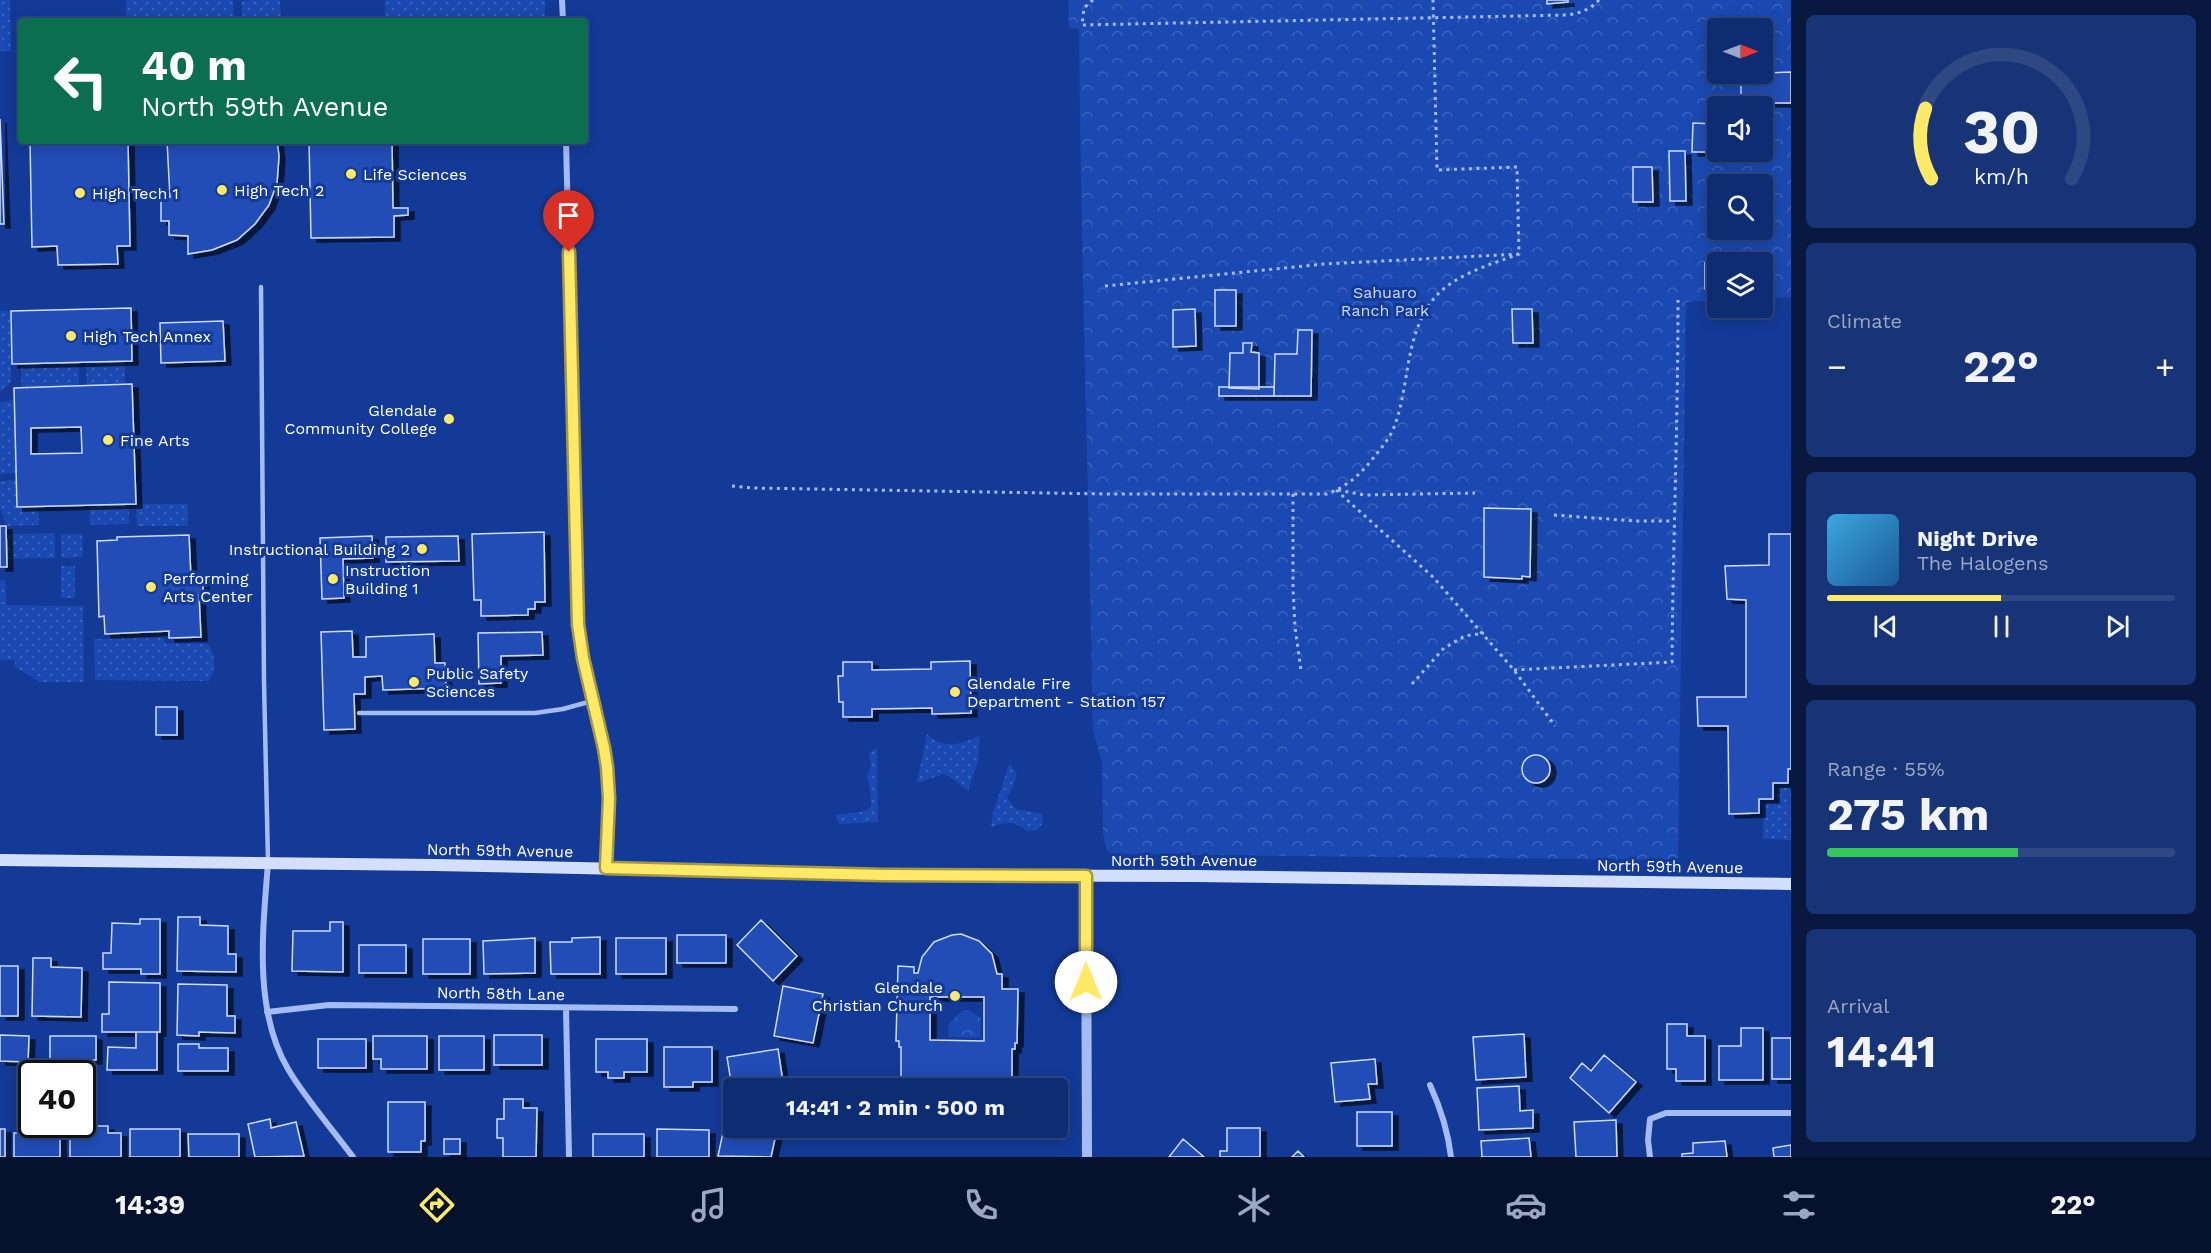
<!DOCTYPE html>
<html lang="en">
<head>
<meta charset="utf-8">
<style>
  :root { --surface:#0e2c71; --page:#173476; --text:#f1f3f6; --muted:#9ba7c3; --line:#2e4884; --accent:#ffe966 }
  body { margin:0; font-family:"Work Sans",sans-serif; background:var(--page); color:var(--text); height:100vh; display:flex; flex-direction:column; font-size:22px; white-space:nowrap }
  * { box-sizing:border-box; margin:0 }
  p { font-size:20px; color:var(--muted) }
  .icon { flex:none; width:33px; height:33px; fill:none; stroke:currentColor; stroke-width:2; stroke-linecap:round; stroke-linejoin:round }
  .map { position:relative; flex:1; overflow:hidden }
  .sheet { display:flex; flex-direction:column; gap:15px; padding:15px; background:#08183e; width:420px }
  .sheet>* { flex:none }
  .banner { position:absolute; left:18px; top:18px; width:570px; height:126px; border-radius:6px; box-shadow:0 3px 15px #0003,0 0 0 2px var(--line); background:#0b6e4f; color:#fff; overflow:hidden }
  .needle { width:39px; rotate:90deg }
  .tools { position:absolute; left:1707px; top:18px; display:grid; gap:12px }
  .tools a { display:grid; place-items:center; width:66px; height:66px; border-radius:6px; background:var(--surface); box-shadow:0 3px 15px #0003,0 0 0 2px var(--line); font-size:30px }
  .speed { position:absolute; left:18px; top:1060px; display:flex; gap:12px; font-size:30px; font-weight:700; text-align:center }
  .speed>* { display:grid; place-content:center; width:78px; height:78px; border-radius:50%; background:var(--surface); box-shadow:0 3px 15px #0003,0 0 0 2px var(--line); line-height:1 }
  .speed .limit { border:3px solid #111; border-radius:9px; background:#fff; color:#111 }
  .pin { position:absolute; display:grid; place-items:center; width:51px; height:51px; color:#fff; margin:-62px -26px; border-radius:50% 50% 50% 0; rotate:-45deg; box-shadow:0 0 6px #0007 }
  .pin .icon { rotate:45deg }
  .me { position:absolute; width:66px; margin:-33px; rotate:0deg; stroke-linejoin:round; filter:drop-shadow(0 0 4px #0008) }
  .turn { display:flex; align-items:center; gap:21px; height:126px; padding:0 24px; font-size:27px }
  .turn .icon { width:78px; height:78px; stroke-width:2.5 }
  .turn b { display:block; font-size:42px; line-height:51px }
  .big { font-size:45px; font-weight:700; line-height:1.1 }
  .sheet .card { flex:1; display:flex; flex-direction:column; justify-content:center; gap:9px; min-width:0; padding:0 21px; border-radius:9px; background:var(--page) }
  .sheet .dial { align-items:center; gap:0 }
  .dial svg { height:156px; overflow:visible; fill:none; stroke:var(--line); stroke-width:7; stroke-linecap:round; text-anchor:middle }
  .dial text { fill:var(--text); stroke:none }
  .song { display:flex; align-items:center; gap:18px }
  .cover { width:72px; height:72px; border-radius:9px; background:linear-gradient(135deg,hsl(200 70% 55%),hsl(210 70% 35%)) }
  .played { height:6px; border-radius:3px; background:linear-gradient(90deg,var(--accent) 50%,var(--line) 50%) }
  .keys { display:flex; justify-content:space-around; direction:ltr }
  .heat { display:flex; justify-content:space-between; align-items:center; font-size:33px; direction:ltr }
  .charge { height:9px; border-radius:4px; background:linear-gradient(90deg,#34c759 55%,var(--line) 0) }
  .trip { position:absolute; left:723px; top:1078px; width:345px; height:60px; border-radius:6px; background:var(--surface); box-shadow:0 3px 15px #0003,0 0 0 2px var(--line); font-weight:700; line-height:60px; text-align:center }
  .menu { display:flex; height:96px; justify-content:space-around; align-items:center; background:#06122d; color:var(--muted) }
  .menu .icon { width:42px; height:42px }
  .menu .active { color:var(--accent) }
  .menu b { font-size:27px; color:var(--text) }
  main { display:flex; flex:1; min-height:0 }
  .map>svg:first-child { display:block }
</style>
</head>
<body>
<main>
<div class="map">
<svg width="1791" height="1157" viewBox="0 0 1791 1157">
  <defs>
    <pattern id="grass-dots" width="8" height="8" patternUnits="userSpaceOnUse" patternTransform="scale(1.5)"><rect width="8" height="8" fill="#1a49b1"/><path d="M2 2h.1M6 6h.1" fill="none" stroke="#3c64bd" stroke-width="1.8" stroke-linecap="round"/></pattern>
    <pattern id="park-crowns" width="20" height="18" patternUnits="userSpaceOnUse" patternTransform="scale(1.5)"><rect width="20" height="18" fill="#1a49b1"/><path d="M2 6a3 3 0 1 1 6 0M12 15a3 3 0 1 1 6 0" fill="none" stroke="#3c64bd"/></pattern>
    <filter id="shadow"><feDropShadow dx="6" dy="4" stdDeviation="0" flood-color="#0009"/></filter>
  </defs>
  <rect width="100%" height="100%" fill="#133a97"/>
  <path fill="url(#grass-dots)" d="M0 0H10L11 51H0Z
    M126 0H233L234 21H126Z
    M253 0H280L281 21H243L241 1Z
    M385 0H545V21H385Z
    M0 311H11V382L0 392Z
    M125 361V385L87 386 86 362Z
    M79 362V386L21 388V363Z
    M14 400 16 473 0 474V402Z
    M17 480 38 506 39 525 7 526 0 509V481Z
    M129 503V524L90 525 89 505Z
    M136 504H188V526H137Z
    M55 533V558L7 559 6 534Z
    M61 534H82L83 557 61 558Z
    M61 566H75V598H61Z
    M0 580H5L7 605 83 606 84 682H40L15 667V660H0Z
    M164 638 165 643 208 644C216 656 216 669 209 681L95 680 94 639Z
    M927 734C944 750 960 744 980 736L978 761 968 791 952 778 944 774 917 783Z
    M877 747 878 822 840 824 836 819V815L866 811 871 807V795L867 776 871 766 869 753Z
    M1009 764 1017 773 1014 784 1007 798 1016 809 1042 814 1043 823 1037 830 1027 831C1015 820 1005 822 991 827L993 814Z
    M1778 788H1791V840L1763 839V803L1777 802Z"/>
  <path fill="url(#park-crowns)" fill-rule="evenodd" d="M1068 0H1791V297L1763 298 1762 262H1718L1717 300 1686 302 1678 860 1114 854 1107 851 1103 834 1102 762 1093 731C1089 497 1081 263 1079 29L1069 28ZM1718 28H1762V74H1718ZM1718 106H1762V152H1718ZM1718 184H1762V230H1718Z
    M963 1010H968L981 1018 980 1038 948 1037 949 1023Z"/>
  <path fill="#214eb6" stroke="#ccdbfd" stroke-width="1.5" fill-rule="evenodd" filter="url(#shadow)" d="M1547 0H1568V2L1547 4Z
    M1791 72V103H1741V74Z
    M0 119 4 224H0Z
    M1693 123 1715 124 1714 152H1692Z
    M30 141H128L130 246H117L118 264 58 265 57 246 32 247Z
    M167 141H277L279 156 277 183 269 205 255 224 237 240 212 250 188 254V236L169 235V221H161V198L170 197Z
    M309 141H392L393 208H408V215L394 216V237L311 238Z
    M1669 151H1685L1686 201H1670Z
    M1633 167H1652L1653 202H1633Z
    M1705 263H1718V289H1705Z
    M1215 290H1236V326H1215Z
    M131 308 132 361 12 364 11 311Z
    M1195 309 1196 346 1173 347V310Z
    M1512 309H1532L1533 343H1513Z
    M223 321 225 361 161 363 160 323Z
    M1298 330H1312L1311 396H1274L1275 354H1297Z
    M1243 343H1252L1251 352 1259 353V389L1229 388 1230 353H1243Z
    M132 384 136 504 17 507 14 388ZM81 427 82 453 31 454V428Z
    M1219 387H1274V396H1219Z
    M1484 508 1531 509 1530 577 1522 576V579L1484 577Z
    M0 526H6L7 567H0Z
    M544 532 545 602H535V609H528V615L481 616V600H474L472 534Z
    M1769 534H1791V769H1788V783H1773V799H1759V813L1729 814 1728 726H1698L1697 697H1746V600L1727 599 1725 566 1769 565Z
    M189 535 191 579H203V595H199L201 637 169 638V631L105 634 104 616 99 617 97 541 117 540V537Z
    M372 536 373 558 343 559 344 598 322 599 320 538Z
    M458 536 459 561 386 562V537Z
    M352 631 353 657H366V637L434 634 435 663H445L446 688 383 690 382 676 365 677V694H354L355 729 324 730 321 632Z
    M542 632 543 655 501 656V683L479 684 478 633Z
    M970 661 971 713 932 714V708L872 709V717H843V702H839L838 676H843V662H872V670L931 669V662Z
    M156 707H177V735H156Z
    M1522 769a14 14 0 1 1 28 0a14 14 0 1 1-28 0Z
    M178 917H200V925L228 926V954H236V972L177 971Z
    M140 919H160V974H141V969H103V953H111L112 923 140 924Z
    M761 920 797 956 773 981 737 945Z
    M330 922H343V972L292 971 293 931H330Z
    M961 934 979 941 992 954 997 974H1002V989H1018L1017 1043H1015V1049H1012V1089H901V1047H899V1041H896L898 966 914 967V973H918L922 957 934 942 952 935ZM930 997H984V1041L930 1040Z
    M677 935H726V963H677Z
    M600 937V974H551L550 942H572V938Z
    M535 938V973L484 974 483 941Z
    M616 938H666V974H616Z
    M423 939H470V974H423Z
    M359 945H406V973H359Z
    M33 958H51V967L82 968 81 1017 32 1016Z
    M0 966H18V1016H0Z
    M109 982 160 983V1032H102V1014H109Z
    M178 984 227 985V1016H235V1033L199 1032V1036L177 1035Z
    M783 986 823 994 813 1043 774 1036Z
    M1667 1024H1687V1036H1705V1081H1676V1069H1667Z
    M1741 1028H1763V1080H1719V1046H1741Z
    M136 1032H157V1070H107L108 1047 136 1048Z
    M1524 1034 1526 1077 1476 1080 1473 1037Z
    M0 1035 29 1036 28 1062 0 1061Z
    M494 1035H542V1065H494Z
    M50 1036H96V1060H50Z
    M373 1036H427V1069H381V1059H373Z
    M439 1036H484V1070H439Z
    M1772 1038H1791V1079H1772Z
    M318 1039H366V1068H318Z
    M596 1039H647V1072H624V1078H608V1072H596Z
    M178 1044H199V1048H228V1071H178Z
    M664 1047H712V1082H693V1087H664Z
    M778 1049 784 1089 732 1088 727 1057Z
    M1604 1055 1636 1082 1609 1113 1570 1078 1582 1063 1591 1071Z
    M1375 1059 1377 1084H1368L1370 1099 1335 1102 1331 1063Z
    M1519 1086 1520 1111 1533 1110V1128L1479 1130 1477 1088Z
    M504 1099H523V1108H537L536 1157H503V1138H497V1119H504Z
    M388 1102H425V1141H421V1152H388Z
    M1357 1112H1392V1146H1357Z
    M726 1118 734 1120V1128H767L766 1132 776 1134 771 1157 718 1156Z
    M270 1119 271 1128 296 1122 304 1156 255 1157 248 1124Z
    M1616 1120 1617 1157H1576L1574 1122Z
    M93 1126H108V1133H121V1157H70V1133H93Z
    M1227 1128H1260V1157H1220V1151H1227Z
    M0 1129H5V1157H0Z
    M130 1129H180V1157H130Z
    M657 1129 709 1130V1157H657Z
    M14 1133H60V1157H14Z
    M188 1134H239V1157H189Z
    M593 1134H644V1157H593Z
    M1529 1138 1531 1157H1482L1481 1141Z
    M444 1139H460V1154H444Z
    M1183 1139 1204 1157H1169Z
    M1725 1141 1727 1157H1682V1154L1693 1153V1143Z
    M1791 1145V1157H1774L1773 1148Z
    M1298 1151 1304 1157H1292Z"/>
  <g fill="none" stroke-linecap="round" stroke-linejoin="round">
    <path stroke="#a4bcf3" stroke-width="3" stroke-dasharray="3 4.5" stroke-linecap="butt" d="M1093 0 1084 8 1082 25 1565 15C1578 14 1590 10 1599 0
      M1105 286 1324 264 1519 254 1517 167 1437 170 1433 0
      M732 486 752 488 1108 494H1327C1345 487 1358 477 1370 462 1378 452 1386 443 1392 432 1410 391 1403 345 1429 305 1448 276 1489 265 1519 254
      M1336 490 1433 577 1514 670 1555 726
      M1338 490 1364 495 1475 493
      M1293 494V588L1295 627 1301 670
      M1554 515 1635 521H1673
      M1514 670 1672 662C1673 542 1678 421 1678 300
      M1412 684 1444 648 1465 636 1484 633"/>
    <path stroke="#a4bcf3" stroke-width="4.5" d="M261 287 264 682 268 861
      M359 713H535L563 709 592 701"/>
    <path stroke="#a4bcf3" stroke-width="6" d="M562 0 563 21
      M566 141 578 623 583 658 604 748 607 767 609 798 606 868
      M268 863C263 928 253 1010 288 1069 305 1098 333 1130 353 1157
      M566 1008 569 1157
      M267 1012 329 1005 735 1009
      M1430 1085C1441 1109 1448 1131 1451 1157
      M1650 1157 1648 1140 1650 1119 1666 1113H1791"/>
    <path stroke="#a4bcf3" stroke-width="10" d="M1086 876 1087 1157"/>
    <path stroke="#d3dffd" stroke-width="12" d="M0 860 435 865 898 875 1194 876 1791 884"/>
  </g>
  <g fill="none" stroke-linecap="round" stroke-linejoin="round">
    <g stroke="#a69742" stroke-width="15">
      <path id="route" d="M569 252 578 624 583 658 604 748 607 767 609 798 606 868 884 875 1086 876V982"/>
    </g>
    <use href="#route" stroke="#ffe966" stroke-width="10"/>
  </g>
  <g fill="#ffe966" stroke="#133a97" stroke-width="2">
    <circle cx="351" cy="174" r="6"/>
    <circle cx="222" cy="190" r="6"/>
    <circle cx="80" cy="193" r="6"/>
    <circle cx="71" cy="336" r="6"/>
    <circle cx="449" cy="419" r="6"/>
    <circle cx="108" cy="440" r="6"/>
    <circle cx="422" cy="549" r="6"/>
    <circle cx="333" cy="579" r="6"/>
    <circle cx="151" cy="587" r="6"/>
    <circle cx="414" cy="682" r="6"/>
    <circle cx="955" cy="692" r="6"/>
    <circle cx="955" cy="996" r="6"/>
  </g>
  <g text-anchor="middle" stroke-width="6" stroke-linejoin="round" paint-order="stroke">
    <g font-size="16" fill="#fff" stroke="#133a97" text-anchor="start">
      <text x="363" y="180">Life Sciences</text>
      <text x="234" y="196">High Tech 2</text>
      <text x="92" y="199">High Tech 1</text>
      <text x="83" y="342">High Tech Annex</text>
      <text x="437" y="416" text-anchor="end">Glendale<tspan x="437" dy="18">Community College</tspan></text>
      <text x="120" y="446">Fine Arts</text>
      <text x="410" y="555" text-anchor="end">Instructional Building 2</text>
      <text x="345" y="576">Instruction<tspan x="345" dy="18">Building 1</tspan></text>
      <text x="163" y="584">Performing<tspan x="163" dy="18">Arts Center</tspan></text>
      <text x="426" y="679">Public Safety<tspan x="426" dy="18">Sciences</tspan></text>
      <text x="967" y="689">Glendale Fire<tspan x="967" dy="18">Department - Station 157</tspan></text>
      <text x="943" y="993" text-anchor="end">Glendale<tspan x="943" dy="18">Christian Church</tspan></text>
    </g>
    <g font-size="16" fill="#ccdbfd" stroke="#133a97">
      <text x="1385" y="298">Sahuaro<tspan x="1385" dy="18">Ranch Park</tspan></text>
    </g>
    <g font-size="16" fill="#fff" stroke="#133a97">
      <text transform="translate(500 850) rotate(1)" y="6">North 59th Avenue</text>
      <text x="1184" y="866">North 59th Avenue</text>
      <text transform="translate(1670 866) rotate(1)" y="6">North 59th Avenue</text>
      <text transform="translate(501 993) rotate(1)" y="6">North 58th Lane</text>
    </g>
  </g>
</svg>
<div class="tools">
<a><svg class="needle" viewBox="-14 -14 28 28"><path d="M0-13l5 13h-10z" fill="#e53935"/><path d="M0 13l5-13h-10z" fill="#9ba7c3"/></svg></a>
<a><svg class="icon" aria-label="sound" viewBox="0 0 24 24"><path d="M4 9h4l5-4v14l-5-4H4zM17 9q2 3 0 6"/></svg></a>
<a><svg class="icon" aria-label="search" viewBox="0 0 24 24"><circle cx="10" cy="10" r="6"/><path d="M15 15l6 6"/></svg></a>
<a><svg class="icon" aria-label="layers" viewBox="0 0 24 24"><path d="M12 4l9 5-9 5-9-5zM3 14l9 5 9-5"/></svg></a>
</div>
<div class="speed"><div class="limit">40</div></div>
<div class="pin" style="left:569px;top:252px;background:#d93025"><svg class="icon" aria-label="arrive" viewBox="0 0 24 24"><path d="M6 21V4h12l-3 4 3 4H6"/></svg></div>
<svg class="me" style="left:1086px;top:982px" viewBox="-20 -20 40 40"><circle r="19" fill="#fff"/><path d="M0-13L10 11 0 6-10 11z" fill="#ffe966"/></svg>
<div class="trip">14:41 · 2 min · 500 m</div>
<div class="banner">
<div class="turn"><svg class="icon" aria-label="left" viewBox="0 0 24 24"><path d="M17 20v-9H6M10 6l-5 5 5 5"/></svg><div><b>40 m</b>North 59th Avenue</div></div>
</div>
</div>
<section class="sheet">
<div class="card dial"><svg viewBox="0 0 100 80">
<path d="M14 69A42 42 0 1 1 86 69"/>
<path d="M14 69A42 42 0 0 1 11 33" stroke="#ffe966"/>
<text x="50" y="56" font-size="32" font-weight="700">30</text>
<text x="50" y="72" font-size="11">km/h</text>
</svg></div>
<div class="card"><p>Climate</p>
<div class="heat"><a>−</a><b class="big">22°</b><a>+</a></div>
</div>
<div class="card">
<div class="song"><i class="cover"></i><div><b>Night Drive</b><p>The Halogens</p></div></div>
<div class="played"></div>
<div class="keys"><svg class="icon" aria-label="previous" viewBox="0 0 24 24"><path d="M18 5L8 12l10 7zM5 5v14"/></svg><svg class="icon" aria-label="pause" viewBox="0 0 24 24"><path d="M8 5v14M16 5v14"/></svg><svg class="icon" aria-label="next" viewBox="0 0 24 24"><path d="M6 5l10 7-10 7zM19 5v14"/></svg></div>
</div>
<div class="card"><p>Range · 55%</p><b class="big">275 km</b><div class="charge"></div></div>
<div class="card"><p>Arrival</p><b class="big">14:41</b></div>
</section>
</main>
<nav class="menu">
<b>14:39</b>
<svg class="icon active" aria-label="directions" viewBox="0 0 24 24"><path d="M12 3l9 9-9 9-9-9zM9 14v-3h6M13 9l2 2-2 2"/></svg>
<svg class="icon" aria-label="music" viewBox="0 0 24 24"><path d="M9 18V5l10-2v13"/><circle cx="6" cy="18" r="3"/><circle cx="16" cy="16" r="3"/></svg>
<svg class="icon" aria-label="phone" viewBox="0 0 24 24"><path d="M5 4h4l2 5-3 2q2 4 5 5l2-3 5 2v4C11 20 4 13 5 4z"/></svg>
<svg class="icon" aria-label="climate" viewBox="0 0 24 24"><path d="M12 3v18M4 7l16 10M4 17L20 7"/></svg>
<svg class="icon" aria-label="car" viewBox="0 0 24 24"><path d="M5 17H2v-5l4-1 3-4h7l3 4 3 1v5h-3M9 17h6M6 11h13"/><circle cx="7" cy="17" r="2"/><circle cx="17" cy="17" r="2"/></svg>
<svg class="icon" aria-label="filters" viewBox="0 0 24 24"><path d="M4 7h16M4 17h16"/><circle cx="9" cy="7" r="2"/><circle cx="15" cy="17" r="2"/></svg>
<b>22°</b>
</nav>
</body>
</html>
